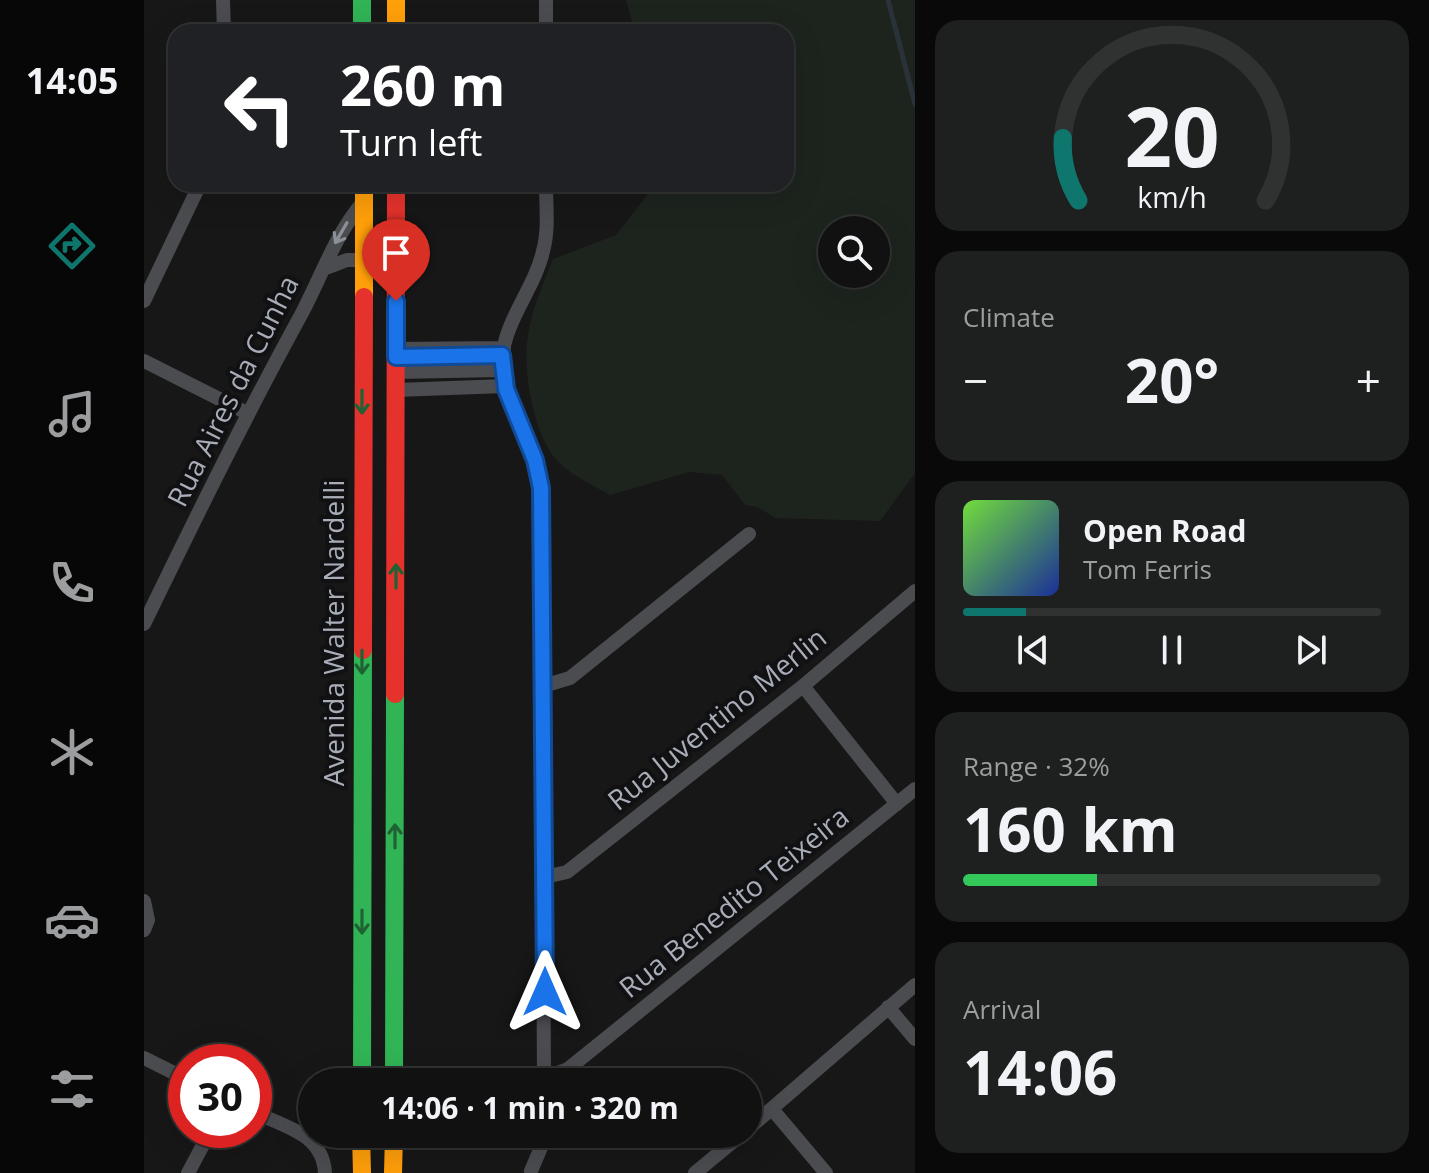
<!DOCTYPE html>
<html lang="en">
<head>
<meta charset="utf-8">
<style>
  :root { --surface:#111; --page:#1e1f1f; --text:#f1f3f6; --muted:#9c9d9f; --line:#303131; --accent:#0f766e }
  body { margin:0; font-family:"Open Sans",sans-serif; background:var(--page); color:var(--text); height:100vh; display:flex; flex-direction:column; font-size:30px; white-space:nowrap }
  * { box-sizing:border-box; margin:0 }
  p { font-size:26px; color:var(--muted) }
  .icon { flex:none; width:44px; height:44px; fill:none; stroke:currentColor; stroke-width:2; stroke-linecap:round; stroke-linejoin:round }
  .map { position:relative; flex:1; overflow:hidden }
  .details { display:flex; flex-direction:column; gap:20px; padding:20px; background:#090909; width:514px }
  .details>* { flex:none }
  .guide { position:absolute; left:24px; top:24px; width:626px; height:168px; border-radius:24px; box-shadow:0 8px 32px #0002,0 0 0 2px var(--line); background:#202124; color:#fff; overflow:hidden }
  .buttons { position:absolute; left:674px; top:216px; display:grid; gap:16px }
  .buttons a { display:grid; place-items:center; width:72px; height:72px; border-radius:50%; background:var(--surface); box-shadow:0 8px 32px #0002,0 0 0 2px var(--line); font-size:40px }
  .speed { position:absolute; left:24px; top:1044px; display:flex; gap:16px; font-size:40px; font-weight:700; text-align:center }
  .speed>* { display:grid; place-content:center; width:104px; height:104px; border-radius:50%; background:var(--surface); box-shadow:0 8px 32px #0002,0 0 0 2px var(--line); line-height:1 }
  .speed .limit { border:12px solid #d22; background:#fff; color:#111 }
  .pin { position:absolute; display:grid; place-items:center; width:68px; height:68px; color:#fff; margin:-82px -34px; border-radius:50% 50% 50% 0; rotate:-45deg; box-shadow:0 0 8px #0007 }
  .pin .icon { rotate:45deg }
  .me { position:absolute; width:88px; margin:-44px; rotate:0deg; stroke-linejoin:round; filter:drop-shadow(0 0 6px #0008) }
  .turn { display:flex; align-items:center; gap:28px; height:168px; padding:0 40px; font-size:36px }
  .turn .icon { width:104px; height:104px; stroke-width:2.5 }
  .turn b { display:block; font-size:56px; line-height:68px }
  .big { font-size:60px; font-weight:700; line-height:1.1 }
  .details .widget { flex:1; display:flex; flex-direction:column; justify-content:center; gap:12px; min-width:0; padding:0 28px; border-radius:24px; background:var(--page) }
  .details .dial { align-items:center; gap:0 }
  .dial svg { height:208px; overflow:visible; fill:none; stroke:var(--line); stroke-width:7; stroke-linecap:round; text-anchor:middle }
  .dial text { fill:var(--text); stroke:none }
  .song { display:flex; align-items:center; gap:24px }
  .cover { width:96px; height:96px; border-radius:12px; background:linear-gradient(135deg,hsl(100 70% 55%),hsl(230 70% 35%)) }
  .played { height:8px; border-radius:4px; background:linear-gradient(90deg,var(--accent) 15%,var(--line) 15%) }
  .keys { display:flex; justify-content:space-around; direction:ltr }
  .heat { display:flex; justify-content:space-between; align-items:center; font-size:44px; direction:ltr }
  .charge { height:12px; border-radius:6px; background:linear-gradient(90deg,#34c759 32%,var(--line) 0) }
  .trip { position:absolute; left:154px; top:1068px; width:464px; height:80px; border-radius:40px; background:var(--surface); box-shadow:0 8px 32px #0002,0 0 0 2px var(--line); font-weight:700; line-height:80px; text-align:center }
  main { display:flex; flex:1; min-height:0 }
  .dock { display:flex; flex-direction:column; width:144px; justify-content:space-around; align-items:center; background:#070707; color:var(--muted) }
  .dock .icon { width:56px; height:56px }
  .dock .current { color:var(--accent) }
  .dock b { font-size:36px; color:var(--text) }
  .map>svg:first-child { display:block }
</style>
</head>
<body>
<main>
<nav class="dock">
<b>14:05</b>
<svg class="icon current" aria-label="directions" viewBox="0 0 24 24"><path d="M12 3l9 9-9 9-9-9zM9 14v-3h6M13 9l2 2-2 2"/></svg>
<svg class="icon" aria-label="music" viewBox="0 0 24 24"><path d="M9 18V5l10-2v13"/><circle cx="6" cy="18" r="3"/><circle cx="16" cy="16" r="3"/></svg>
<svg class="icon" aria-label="phone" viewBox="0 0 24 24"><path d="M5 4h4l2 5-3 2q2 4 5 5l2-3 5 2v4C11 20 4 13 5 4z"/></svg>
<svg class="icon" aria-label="climate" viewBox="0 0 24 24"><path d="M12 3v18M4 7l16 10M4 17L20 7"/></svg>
<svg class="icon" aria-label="car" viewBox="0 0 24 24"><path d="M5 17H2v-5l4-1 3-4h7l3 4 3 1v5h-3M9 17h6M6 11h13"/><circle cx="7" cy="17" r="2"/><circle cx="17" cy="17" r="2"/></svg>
<svg class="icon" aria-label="filters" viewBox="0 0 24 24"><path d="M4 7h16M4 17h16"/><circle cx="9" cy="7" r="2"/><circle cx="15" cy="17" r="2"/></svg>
</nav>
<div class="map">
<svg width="771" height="1173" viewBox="0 0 771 1173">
  <rect width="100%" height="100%" fill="#171717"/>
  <path fill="#1d241e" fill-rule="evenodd" d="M482 0H771V473L736 521 632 518 613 507 601 505 578 475 545 472 466 495C449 485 422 473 410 457 399 443 393 424 389 407 374 346 386 315 409 259L472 235 512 184H642V32H491ZM688 230H732V274H688Z"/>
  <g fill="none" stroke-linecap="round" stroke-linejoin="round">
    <path stroke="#2a3239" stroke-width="5" d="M744 0 771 104"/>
    <path stroke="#4b4c50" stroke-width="14" d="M79 0 80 32
      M402 32V0
      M182 268 203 260H218
      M0 301 56 184
      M252 349 360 348
      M0 361 103 413
      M252 372 358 370
      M252 390 361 386
      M0 624C51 519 102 415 158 313 179 273 190 237 219 202
      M399 686 426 678 605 534
      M659 686 753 804
      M401 877 423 872 659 686 771 591
      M0 901 4 920 0 930
      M744 1007 771 1039
      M0 1058 42 1079
      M401 1078 424 1069 771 789
      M400 1082 397 488C390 445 356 404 358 360 360 321 391 288 399 251 405 230 402 206 402 184
      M628 1109 682 1173
      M110 1112C141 1127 179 1134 181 1173
      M604 1129 771 985
      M387 1171 398 1145V1134
      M44 1173 67 1130
      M551 1173 598 1134"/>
    <path stroke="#30b455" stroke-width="18" d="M218 0V32
      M218 1082 219 650
      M250 1082 251 694"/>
    <path stroke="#ff9f0a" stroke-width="18" d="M252 0V32
      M220 297V184
      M217 1134 218 1173
      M249 1173 250 1134"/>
    <path stroke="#e5322d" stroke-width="18" d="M219 650 220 297
      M251 694 252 184"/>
  </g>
  <defs><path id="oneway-shaft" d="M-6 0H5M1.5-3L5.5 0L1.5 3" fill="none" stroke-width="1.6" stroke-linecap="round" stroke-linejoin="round" transform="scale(2)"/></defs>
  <use stroke="#8c9099" href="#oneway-shaft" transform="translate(197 233) rotate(120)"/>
  <g stroke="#206234">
    <use href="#oneway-shaft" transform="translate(218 402) rotate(90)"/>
    <use href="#oneway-shaft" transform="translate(252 576) rotate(-90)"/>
    <use href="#oneway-shaft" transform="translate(218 662) rotate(90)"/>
    <use href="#oneway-shaft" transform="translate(251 836) rotate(-90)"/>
    <use href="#oneway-shaft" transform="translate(218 922) rotate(90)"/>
  </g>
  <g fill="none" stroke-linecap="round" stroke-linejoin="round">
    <g stroke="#114b97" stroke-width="20">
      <path id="route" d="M252 301V357L358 355 362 389 391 460 397 488 401 992"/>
    </g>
    <use href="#route" stroke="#1a73e8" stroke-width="14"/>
  </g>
  <g text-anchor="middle" stroke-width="8" stroke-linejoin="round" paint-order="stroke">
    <g font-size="28" fill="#a8adb8" stroke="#111113">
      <text transform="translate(89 391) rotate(-63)" y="10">Rua Aires da Cunha</text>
      <text transform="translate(190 633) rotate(-90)" y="10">Avenida Walter Nardelli</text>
      <text transform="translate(573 719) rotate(-39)" y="10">Rua Juventino Merlin</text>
      <text transform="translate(590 902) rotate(-39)" y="10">Rua Benedito Teixeira</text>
    </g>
  </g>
</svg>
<div class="buttons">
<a><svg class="icon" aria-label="search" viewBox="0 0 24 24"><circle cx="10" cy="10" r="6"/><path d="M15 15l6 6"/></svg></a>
</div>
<div class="speed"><div class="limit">30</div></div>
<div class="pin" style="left:252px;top:301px;background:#d93025"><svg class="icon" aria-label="arrive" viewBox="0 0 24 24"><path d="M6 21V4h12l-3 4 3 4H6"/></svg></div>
<svg class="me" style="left:401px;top:992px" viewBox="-20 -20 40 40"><path d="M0-17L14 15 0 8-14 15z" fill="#1a73e8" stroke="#fff" stroke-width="4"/></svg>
<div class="trip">14:06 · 1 min · 320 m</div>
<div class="guide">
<div class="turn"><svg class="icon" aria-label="left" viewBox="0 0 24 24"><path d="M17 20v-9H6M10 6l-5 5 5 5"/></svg><div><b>260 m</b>Turn left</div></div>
</div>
</div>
<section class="details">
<div class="widget dial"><svg viewBox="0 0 100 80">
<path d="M14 69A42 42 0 1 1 86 69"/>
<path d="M14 69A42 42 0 0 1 8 45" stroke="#0f766e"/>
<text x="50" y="56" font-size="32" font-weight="700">20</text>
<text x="50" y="72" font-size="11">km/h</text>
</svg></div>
<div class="widget"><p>Climate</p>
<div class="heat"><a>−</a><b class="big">20°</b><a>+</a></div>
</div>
<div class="widget">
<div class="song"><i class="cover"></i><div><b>Open Road</b><p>Tom Ferris</p></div></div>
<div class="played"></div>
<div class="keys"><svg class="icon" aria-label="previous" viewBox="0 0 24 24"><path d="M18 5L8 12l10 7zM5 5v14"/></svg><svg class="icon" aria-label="pause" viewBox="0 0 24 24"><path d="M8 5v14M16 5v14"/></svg><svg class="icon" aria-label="next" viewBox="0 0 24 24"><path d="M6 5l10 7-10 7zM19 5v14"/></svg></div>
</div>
<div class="widget"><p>Range · 32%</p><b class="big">160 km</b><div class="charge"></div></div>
<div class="widget"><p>Arrival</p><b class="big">14:06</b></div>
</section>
</main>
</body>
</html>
